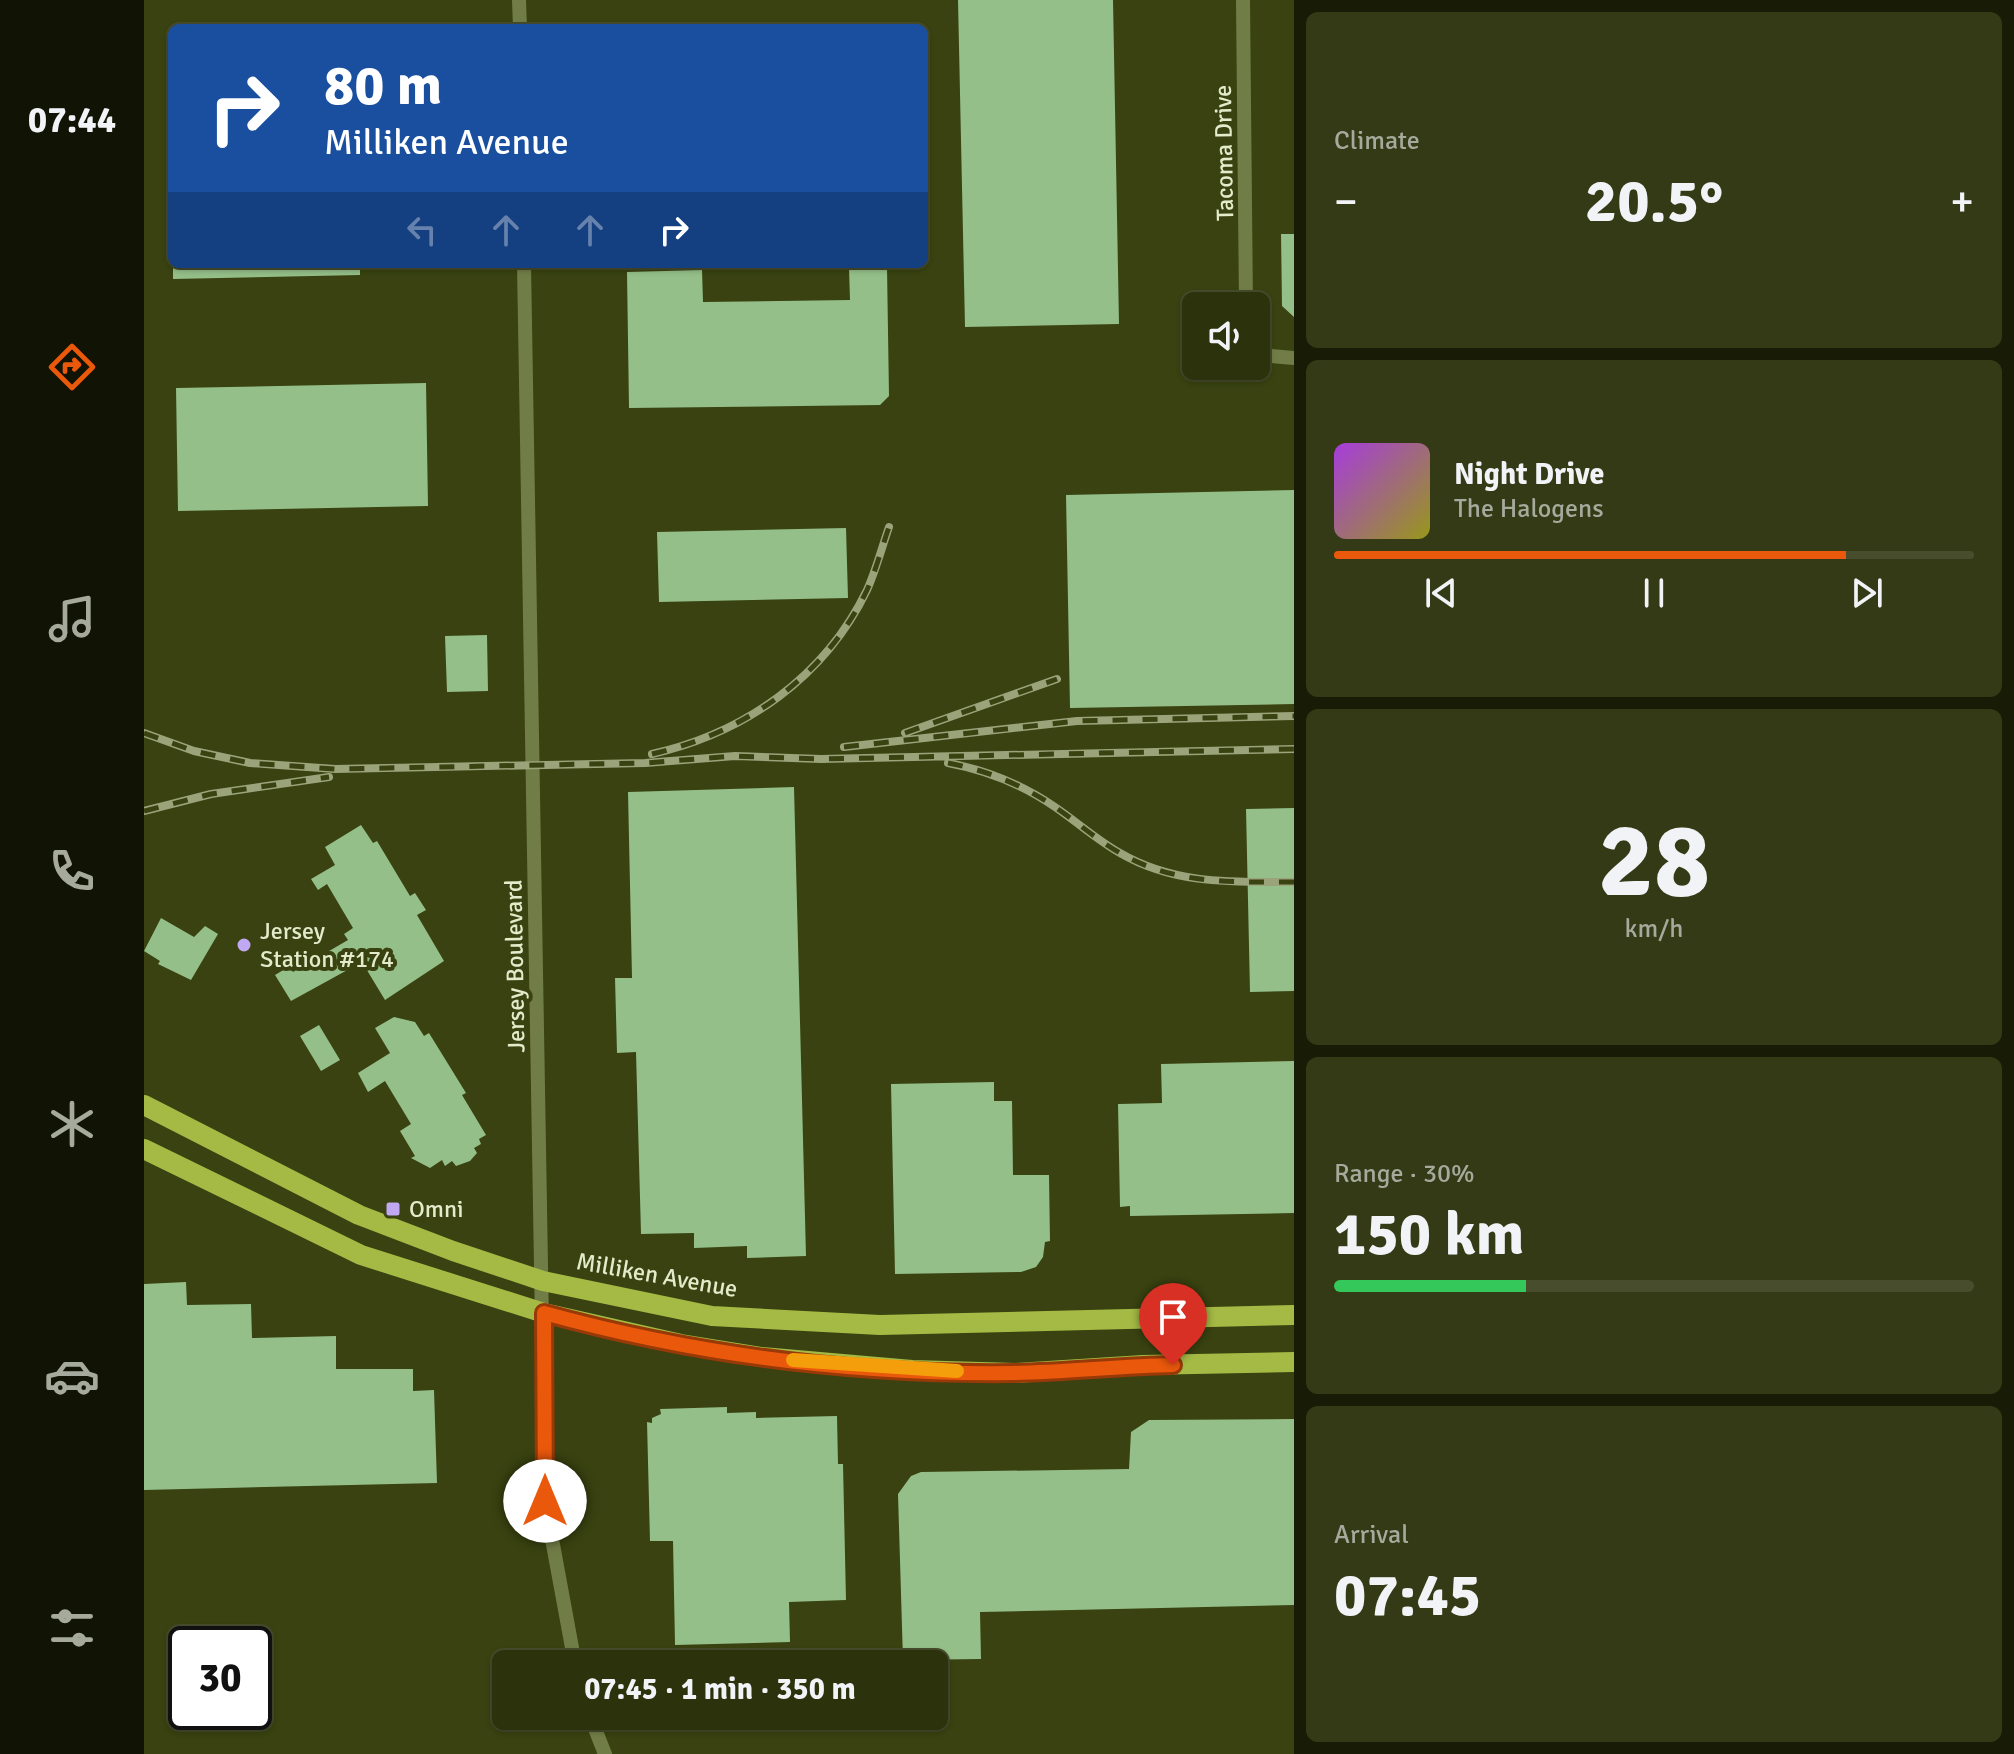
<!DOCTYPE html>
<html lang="en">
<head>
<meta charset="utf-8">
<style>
  :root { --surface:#2b320c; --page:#333a15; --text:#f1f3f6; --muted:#a6aa9d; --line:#474d2d; --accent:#ea580c }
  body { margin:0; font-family:Signika,sans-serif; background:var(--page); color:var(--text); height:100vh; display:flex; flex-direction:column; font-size:30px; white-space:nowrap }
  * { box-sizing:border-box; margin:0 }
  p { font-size:26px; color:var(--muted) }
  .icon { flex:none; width:44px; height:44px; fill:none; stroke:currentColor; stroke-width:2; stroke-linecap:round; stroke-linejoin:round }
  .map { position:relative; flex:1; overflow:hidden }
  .drawer { display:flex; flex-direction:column; gap:12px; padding:12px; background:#181c07; width:720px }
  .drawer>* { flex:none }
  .banner { position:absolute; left:24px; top:24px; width:760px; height:244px; border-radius:12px; box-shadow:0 2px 6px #0004,0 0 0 2px var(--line); background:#1a4fa0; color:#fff; overflow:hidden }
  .controls { position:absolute; left:1038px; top:292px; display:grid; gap:16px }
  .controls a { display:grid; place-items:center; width:88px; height:88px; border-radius:12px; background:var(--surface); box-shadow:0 2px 6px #0004,0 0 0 2px var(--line); font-size:40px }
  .speed { position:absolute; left:24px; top:1626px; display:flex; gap:16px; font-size:40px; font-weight:700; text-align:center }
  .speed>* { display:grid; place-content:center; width:104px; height:104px; border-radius:50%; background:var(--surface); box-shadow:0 2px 6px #0004,0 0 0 2px var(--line); line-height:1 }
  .speed .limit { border:4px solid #111; border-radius:12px; background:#fff; color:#111 }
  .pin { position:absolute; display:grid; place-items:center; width:68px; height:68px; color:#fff; margin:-82px -34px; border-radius:50% 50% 50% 0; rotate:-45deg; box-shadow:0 0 8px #0007 }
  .pin .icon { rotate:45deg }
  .me { position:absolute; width:88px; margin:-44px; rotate:0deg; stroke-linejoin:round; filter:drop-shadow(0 0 6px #0008) }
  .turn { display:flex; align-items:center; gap:28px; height:168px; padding:0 24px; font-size:36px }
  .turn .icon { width:104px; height:104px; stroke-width:2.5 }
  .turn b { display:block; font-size:56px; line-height:68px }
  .lanes { display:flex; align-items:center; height:76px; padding:0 24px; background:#0003; justify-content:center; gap:40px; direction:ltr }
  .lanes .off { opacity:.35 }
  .big { font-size:60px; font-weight:700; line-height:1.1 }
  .drawer .widget { flex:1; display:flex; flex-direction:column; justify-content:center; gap:12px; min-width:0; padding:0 28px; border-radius:12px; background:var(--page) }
  .drawer .dial { align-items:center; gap:0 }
  .dial b { font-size:104px; line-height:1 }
  .song { display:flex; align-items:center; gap:24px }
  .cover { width:96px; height:96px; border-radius:12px; background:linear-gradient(135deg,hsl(280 70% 55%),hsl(60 70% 35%)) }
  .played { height:8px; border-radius:4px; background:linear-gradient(90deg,var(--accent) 80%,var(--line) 80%) }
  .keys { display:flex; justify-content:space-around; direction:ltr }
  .heat { display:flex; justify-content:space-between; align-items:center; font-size:44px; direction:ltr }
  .charge { height:12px; border-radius:6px; background:linear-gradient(90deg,#34c759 30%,var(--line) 0) }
  .trip { position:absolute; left:348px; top:1650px; width:456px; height:80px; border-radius:12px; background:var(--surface); box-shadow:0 2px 6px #0004,0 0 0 2px var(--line); font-weight:700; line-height:80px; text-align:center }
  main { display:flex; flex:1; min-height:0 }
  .tabs { display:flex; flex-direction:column; width:144px; justify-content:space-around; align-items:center; background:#111405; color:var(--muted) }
  .tabs .icon { width:56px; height:56px }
  .tabs .on { color:var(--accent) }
  .tabs b { font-size:36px; color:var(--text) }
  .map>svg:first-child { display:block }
</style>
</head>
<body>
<main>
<nav class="tabs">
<b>07:44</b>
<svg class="icon on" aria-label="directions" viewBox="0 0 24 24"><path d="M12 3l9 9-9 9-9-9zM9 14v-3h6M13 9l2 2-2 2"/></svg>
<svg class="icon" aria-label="music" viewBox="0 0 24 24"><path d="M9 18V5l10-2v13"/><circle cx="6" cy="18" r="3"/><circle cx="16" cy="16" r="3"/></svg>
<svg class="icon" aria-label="phone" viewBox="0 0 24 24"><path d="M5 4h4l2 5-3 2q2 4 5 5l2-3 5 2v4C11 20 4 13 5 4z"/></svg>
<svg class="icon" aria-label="climate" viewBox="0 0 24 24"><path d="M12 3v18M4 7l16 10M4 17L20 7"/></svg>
<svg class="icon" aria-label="car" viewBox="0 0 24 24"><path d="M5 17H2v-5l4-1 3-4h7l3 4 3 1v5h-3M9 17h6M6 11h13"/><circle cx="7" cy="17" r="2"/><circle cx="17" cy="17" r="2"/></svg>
<svg class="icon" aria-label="filters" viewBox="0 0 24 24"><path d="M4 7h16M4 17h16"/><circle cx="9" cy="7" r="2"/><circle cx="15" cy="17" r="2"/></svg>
</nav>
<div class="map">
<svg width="1150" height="1754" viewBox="0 0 1150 1754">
  <rect width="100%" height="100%" fill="#394210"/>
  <path fill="#94bf88" d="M814 0H969L975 324 821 327Z
    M1137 234H1150V317L1138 306Z
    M29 264H216V275L29 279Z
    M743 267 745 396 736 405 485 408 483 272 558 270 559 302 706 300 705 268Z
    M282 383 284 506 34 511 32 388Z
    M1150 490V704L926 708 922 495Z
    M702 528 704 598 515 602 513 532Z
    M343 635 344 691 303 692 301 636Z
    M650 787 662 1256 603 1258V1246L550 1248V1233L497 1234 492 1052 473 1053 471 978H488L484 792Z
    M1150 808V991L1106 992 1102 809Z
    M217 825 229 843 233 841 266 896 271 893 282 910 273 915 300 961 241 1000 218 962 147 1001 131 975 146 966 149 972 204 940 200 934 209 928 183 884 174 890 167 879 191 865 181 847Z
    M17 918 50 937 61 926 74 934 47 980 14 964 16 961 0 951Z
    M250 1017 271 1022 280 1036 285 1033 322 1093 318 1095 342 1135 335 1139 337 1144 330 1148 333 1153 326 1161 312 1166 308 1161 301 1166 298 1160 286 1168 267 1158 271 1156 256 1131 267 1124 241 1081 224 1092 214 1073 246 1053 231 1028Z
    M175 1025 196 1060 177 1071 156 1036Z
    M1150 1061V1213L986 1216V1206L976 1207 974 1104 1018 1103 1017 1064Z
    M850 1082V1101H868L869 1175H905L906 1241 901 1242 899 1257 892 1267 877 1272 751 1274 747 1084Z
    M42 1282 43 1305 107 1304 108 1338 192 1336V1369H269V1391L290 1390 293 1483 0 1490V1284Z
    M583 1407V1413L612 1412V1418L693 1416 694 1464H699L702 1600 645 1602 646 1642 531 1645 529 1541H506L503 1422 508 1423V1418L517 1414 516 1409Z
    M1150 1419V1605L836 1612 837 1659 759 1660 754 1494 767 1476 777 1472 985 1469 987 1432 1005 1420Z"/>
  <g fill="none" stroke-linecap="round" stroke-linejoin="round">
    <path stroke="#717d47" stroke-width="14" d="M375 0 376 28
      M1099 0 1102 306
      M380 264 401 1501 431 1664
      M1112 348 1127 356 1150 358
      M446 1716 461 1754"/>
    <path stroke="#a4ba44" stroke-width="20" d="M0 1105 215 1215 309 1251 399 1281 568 1316 736 1325 1150 1315
      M0 1149 217 1255 400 1313 537 1344 618 1357 768 1370 871 1373 999 1365 1150 1362"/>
    <g stroke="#9aa37a" stroke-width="8">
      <path id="rail" d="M0 733 50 751 106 763 191 769 501 763 591 756 677 759 1150 749
        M761 733 913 679
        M700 747 933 721 1150 716
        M508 754C601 733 681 677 723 590 732 570 738 547 745 527
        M804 763C842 770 879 785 911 807 933 822 953 840 976 853 1031 885 1089 882 1150 882
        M0 811 67 794 185 777"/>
    </g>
    <use href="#rail" stroke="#394210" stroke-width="5" stroke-dasharray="15" stroke-linecap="butt"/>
  </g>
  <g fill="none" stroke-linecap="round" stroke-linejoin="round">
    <g stroke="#983908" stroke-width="20">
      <path id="route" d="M401 1501 400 1313C552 1355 713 1375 871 1373 923 1372 976 1366 1029 1365"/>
    </g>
    <use href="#route" stroke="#ea580c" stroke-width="14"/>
    <path stroke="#f59e0b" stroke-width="14" d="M649 1360 813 1371"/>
  </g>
  <g fill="#c1a8f3" stroke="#394210" stroke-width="3">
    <circle cx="100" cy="945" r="8"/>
    <rect x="241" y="1201" width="16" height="16" rx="4"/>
  </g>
  <g text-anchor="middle" stroke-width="8" stroke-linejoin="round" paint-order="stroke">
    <g font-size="24" fill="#e3ebca" stroke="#394210">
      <text transform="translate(1080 153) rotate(-91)" y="8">Tacoma Drive</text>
      <text transform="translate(371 966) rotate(-91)" y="8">Jersey Boulevard</text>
      <text transform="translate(513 1275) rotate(10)" y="8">Milliken Avenue</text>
    </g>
    <g font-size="24" fill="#e3ebca" stroke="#394210" text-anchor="start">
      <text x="116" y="939">Jersey<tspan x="116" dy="28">Station #174</tspan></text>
      <text x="265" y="1217">Omni</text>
    </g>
  </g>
</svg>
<div class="controls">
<a><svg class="icon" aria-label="sound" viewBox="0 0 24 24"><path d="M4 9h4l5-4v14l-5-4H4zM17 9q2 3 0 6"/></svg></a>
</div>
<div class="speed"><div class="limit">30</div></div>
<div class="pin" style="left:1029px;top:1365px;background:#d93025"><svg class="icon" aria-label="arrive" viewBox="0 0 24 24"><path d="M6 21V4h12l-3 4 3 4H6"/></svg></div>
<svg class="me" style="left:401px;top:1501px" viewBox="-20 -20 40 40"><circle r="19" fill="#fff"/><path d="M0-13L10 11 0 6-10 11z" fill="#ea580c"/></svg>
<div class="trip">07:45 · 1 min · 350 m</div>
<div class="banner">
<div class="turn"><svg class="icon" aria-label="right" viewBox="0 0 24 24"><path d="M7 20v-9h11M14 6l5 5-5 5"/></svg><div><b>80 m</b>Milliken Avenue</div></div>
<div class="lanes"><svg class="icon off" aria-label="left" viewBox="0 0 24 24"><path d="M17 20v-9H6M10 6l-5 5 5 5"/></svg><svg class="icon off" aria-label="ahead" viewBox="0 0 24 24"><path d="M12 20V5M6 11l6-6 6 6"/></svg><svg class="icon off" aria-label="ahead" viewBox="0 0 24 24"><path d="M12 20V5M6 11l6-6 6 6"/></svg><svg class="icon" aria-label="right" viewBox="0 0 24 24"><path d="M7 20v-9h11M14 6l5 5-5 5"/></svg></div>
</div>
</div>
<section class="drawer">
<div class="widget"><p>Climate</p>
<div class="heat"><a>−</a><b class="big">20.5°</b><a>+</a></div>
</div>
<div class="widget">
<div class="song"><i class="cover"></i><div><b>Night Drive</b><p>The Halogens</p></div></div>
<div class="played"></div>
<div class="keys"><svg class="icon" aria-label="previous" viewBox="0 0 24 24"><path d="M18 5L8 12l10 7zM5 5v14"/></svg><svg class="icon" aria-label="pause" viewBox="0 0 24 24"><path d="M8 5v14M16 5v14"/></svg><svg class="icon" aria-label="next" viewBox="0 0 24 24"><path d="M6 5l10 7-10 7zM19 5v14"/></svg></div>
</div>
<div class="widget dial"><b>28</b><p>km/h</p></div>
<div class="widget"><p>Range · 30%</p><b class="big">150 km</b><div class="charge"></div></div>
<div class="widget"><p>Arrival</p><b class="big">07:45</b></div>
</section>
</main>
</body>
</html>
